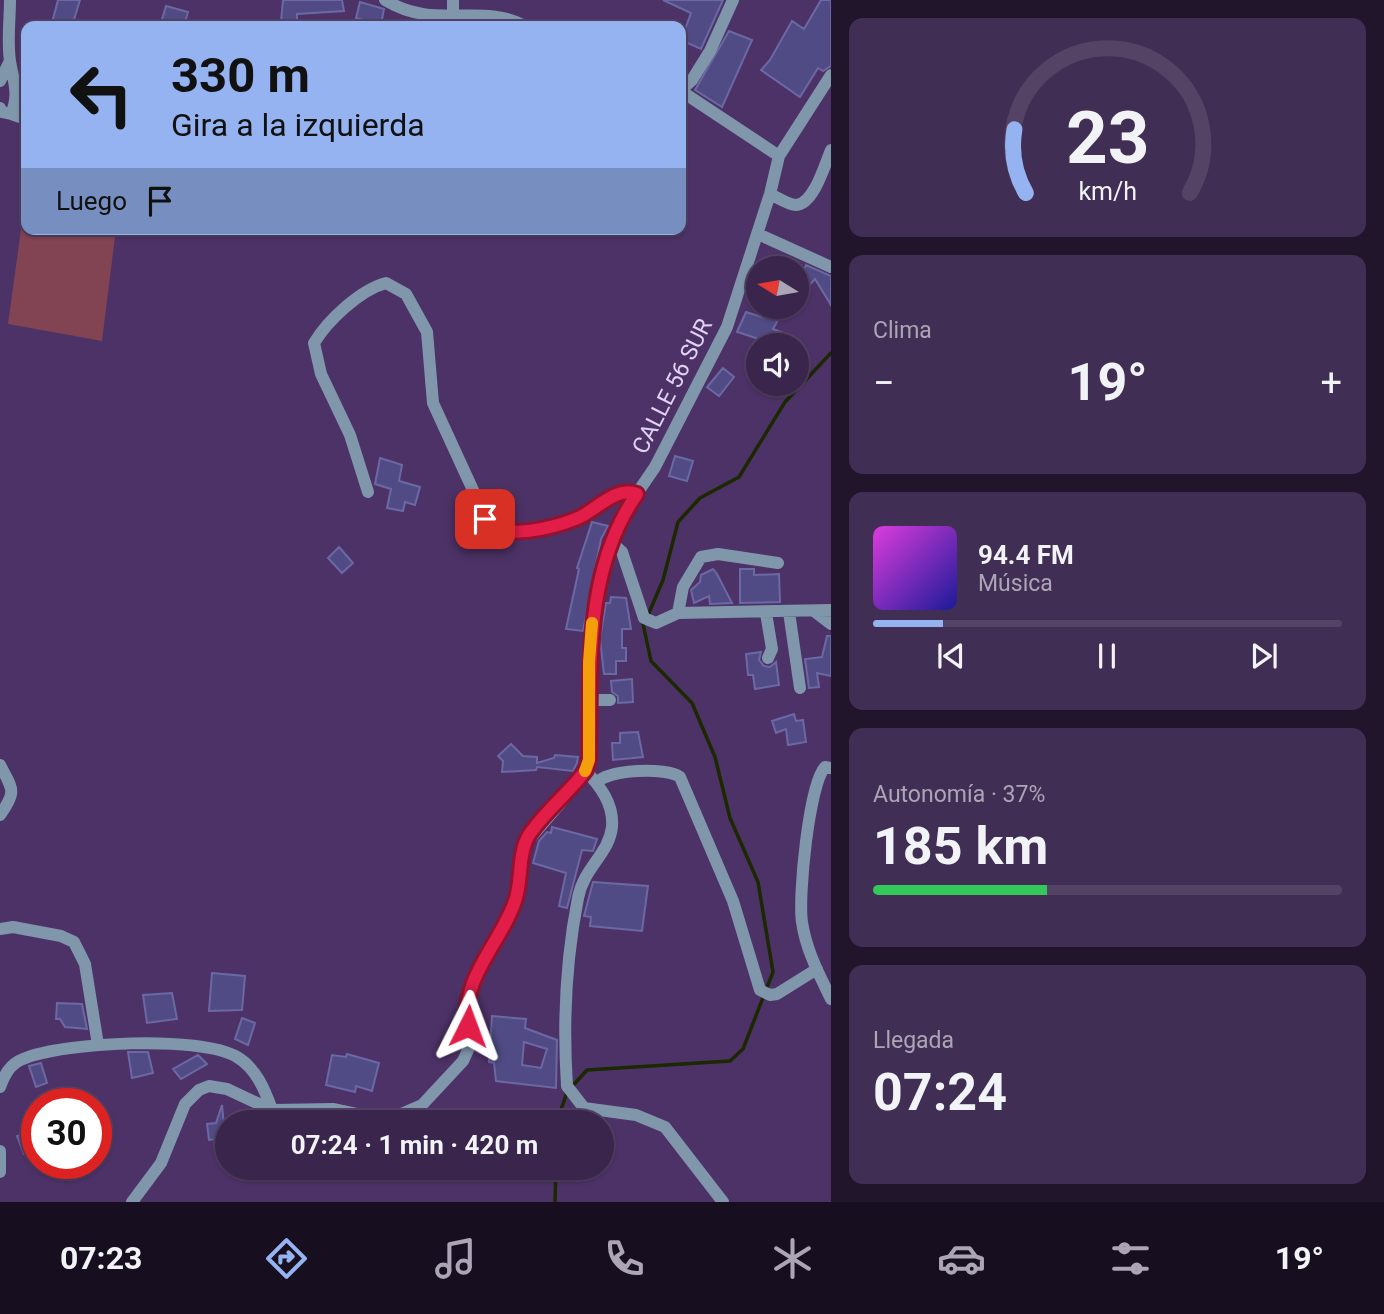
<!DOCTYPE html>
<html lang="es">
<head>
<meta charset="utf-8">
<style>
  :root { --surface:#3a264d; --page:#412e54; --text:#f1f3f6; --muted:#aba5b6; --line:#544365; --accent:#95b2f1 }
  body { margin:0; font-family:Roboto,sans-serif; background:var(--page); color:var(--text); height:100vh; display:flex; flex-direction:column; font-size:26px; white-space:nowrap }
  * { box-sizing:border-box; margin:0 }
  p { font-size:23px; color:var(--muted) }
  .icon { flex:none; width:38px; height:38px; fill:none; stroke:currentColor; stroke-width:2; stroke-linecap:round; stroke-linejoin:round }
  .map { position:relative; flex:1; overflow:hidden }
  .drawer { display:flex; flex-direction:column; gap:18px; padding:18px; background:#20152a; width:553px }
  .drawer>* { flex:none }
  .top-card { position:absolute; left:21px; top:21px; width:665px; height:214px; border-radius:14px; box-shadow:0 2px 5px #0004,0 0 0 2px var(--line); background:#95b2f1; color:#111; overflow:hidden }
  .needle { width:46px; rotate:281deg }
  .buttons { position:absolute; left:746px; top:256px; display:grid; gap:14px }
  .buttons a { display:grid; place-items:center; width:63px; height:63px; border-radius:50%; background:var(--surface); box-shadow:0 2px 5px #0004,0 0 0 2px var(--line); font-size:35px }
  .speed { position:absolute; left:21px; top:1088px; display:flex; gap:14px; font-size:35px; font-weight:700; text-align:center }
  .speed>* { display:grid; place-content:center; width:91px; height:91px; border-radius:50%; background:var(--surface); box-shadow:0 2px 5px #0004,0 0 0 2px var(--line); line-height:1 }
  .speed .limit { border:10px solid #d22; background:#fff; color:#111 }
  .pin { position:absolute; display:grid; place-items:center; width:60px; height:60px; color:#fff; margin:-30px; border-radius:14px; box-shadow:0 4px 10px #0006 }
  .me { position:absolute; width:77px; margin:-38px; rotate:3deg; stroke-linejoin:round; filter:drop-shadow(0 0 5px #0008) }
  .turn { display:flex; align-items:center; gap:24px; height:147px; padding:0 35px; font-size:32px }
  .turn .icon { width:91px; height:91px; stroke-width:2.5 }
  .turn b { display:block; font-size:49px; line-height:60px }
  .then { display:flex; align-items:center; height:66px; padding:0 35px; background:#0003; gap:14px; font-size:26px }
  .big { font-size:52px; font-weight:700; line-height:1.1 }
  .drawer .card { flex:1; display:flex; flex-direction:column; justify-content:center; gap:10px; min-width:0; padding:0 24px; border-radius:14px; background:var(--page) }
  .drawer .dial { align-items:center; gap:0 }
  .dial svg { height:182px; overflow:visible; fill:none; stroke:var(--line); stroke-width:7; stroke-linecap:round; text-anchor:middle }
  .dial text { fill:var(--text); stroke:none }
  .song { display:flex; align-items:center; gap:21px }
  .cover { width:84px; height:84px; border-radius:10px; background:linear-gradient(135deg,hsl(300 70% 55%),hsl(240 70% 35%)) }
  .played { height:7px; border-radius:4px; background:linear-gradient(90deg,var(--accent) 15%,var(--line) 15%) }
  .keys { display:flex; justify-content:space-around; direction:ltr }
  .heat { display:flex; justify-content:space-between; align-items:center; font-size:38px; direction:ltr }
  .charge { height:10px; border-radius:5px; background:linear-gradient(90deg,#34c759 37%,var(--line) 0) }
  .trip { position:absolute; left:215px; top:1110px; width:399px; height:70px; border-radius:35px; background:var(--surface); box-shadow:0 2px 5px #0004,0 0 0 2px var(--line); font-weight:700; line-height:70px; text-align:center }
  .tab-bar { display:flex; height:112px; justify-content:space-around; align-items:center; background:#170f1f; color:var(--muted) }
  .tab-bar .icon { width:49px; height:49px }
  .tab-bar .on { color:var(--accent) }
  .tab-bar b { font-size:32px; color:var(--text) }
  main { display:flex; flex:1; min-height:0 }
  .map>svg:first-child { display:block }
</style>
</head>
<body>
<main>
<div class="map">
<svg width="831" height="1202" viewBox="0 0 831 1202">
  <rect width="100%" height="100%" fill="#4d3267"/>
  <path fill="#824352" d="M26 193V229H116L102 341 8 324Z"/>
  <g fill="none" stroke-linecap="round" stroke-linejoin="round">
    <path stroke="#1b2800" stroke-width="3.5" d="M648 615 663 580 678 522 700 498 739 477 785 402 831 353
      M557 1122 567 1092 587 1070 730 1061 743 1049 773 972 758 882 730 818 715 757 692 703 651 661 643 624
      M555 1202 556 1167"/>
  </g>
  <path fill="#504b84" stroke="#6b68a3" stroke-width="2" fill-rule="evenodd" d="M58 0H80L72 26H51Z
    M283 0H342L344 11 297 14V23L281 22Z
    M663 0H723L701 49 681 40 691 13Z
    M821 0H831V66L823 71 818 68 800 97 761 70 770 60 792 21 804 29Z
    M360 2 384 9 381 25 356 18Z
    M166 6 188 12 184 26H160Z
    M729 31 752 40 722 107 695 90Z
    M796 264 804 270 806 265 831 276V305L815 279 804 291 796 285Z
    M746 312 765 318 771 313H777L779 318 773 329 789 335 786 345H761L762 340 737 332Z
    M723 368 734 377 719 396 707 387Z
    M675 456 693 461 687 481 669 476Z
    M380 458 402 465 399 481 420 487 415 505 405 502 403 511 387 508 391 489 375 484Z
    M592 522 608 526 601 539 583 631 566 629 579 569 577 568Z
    M339 547 353 563 342 573 328 558Z
    M713 569 717 574 732 603 710 604 709 596 694 603 691 590 700 582 701 575Z
    M740 569H754V575L779 574 780 602 740 603Z
    M611 597 626 598 631 629H622V648H626V661H616V674H604L600 639 606 603H610Z
    M827 636H831V676L817 673 819 687 809 688 805 659 822 657Z
    M761 652 759 660 764 666 770 667 776 662 779 685 755 689 753 675H748L746 654Z
    M632 679 633 702 618 703V696L612 692 611 681Z
    M794 714 796 721 803 720 806 742 788 745 786 729 776 733 772 721Z
    M638 732 643 757 613 760 612 743H620V733Z
    M511 744 523 756 537 757V763L554 758 555 755 578 757 577 763 573 771 537 767 536 770 502 772 503 761 498 756Z
    M552 827 597 839 593 851 582 850 567 908 559 906 566 873 533 863 539 841 547 832 551 833Z
    M593 882 648 886 642 931 590 926 591 917 584 916Z
    M212 973 245 976 242 1010 209 1011Z
    M172 993 177 1019 147 1023 143 995Z
    M57 1003 82 1004 87 1029 65 1027 60 1019H56Z
    M492 1016 526 1019 525 1028 557 1040 556 1088 496 1081 494 1063 489 1062ZM524 1042 547 1049 541 1068 522 1065Z
    M242 1018 255 1023 248 1045 235 1039Z
    M128 1052H148L153 1073 132 1078Z
    M347 1054 379 1063 372 1091 356 1086 355 1092 326 1085 332 1055 346 1057Z
    M198 1055 207 1064 181 1079 173 1069Z
    M41 1063 47 1083 36 1087 29 1066Z
    M222 1105 225 1138 209 1140 207 1124 216 1123Z
    M37 1129V1150L24 1154 17 1136Z"/>
  <g fill="none" stroke-linecap="round" stroke-linejoin="round">
    <path stroke="#7f96ab" stroke-width="12" d="M385 0C435 31 480 2 525 26
      M453 0V17
      M628 26 629 25
      M0 81 10 61
      M681 90 692 80 710 51 733 0
      M681 91 779 156
      M0 108 2 112 11 114C20 94 13 80 10 61 7 41 10 19 10 0
      M11 114 26 119
      M770 194C777 197 788 205 796 205 814 204 825 164 831 150
      M758 234 831 267
      M368 492 350 435 321 374 314 343C328 320 360 290 386 283L406 294 427 332 433 403 489 525C549 552 614 484 637 494
      M610 541 622 552 644 618 656 623 678 613
      M778 563 718 554 701 557 683 587 678 613 831 610
      M814 611 831 624
      M789 612 800 688
      M766 613 772 649 768 658
      M590 700H610
      M0 765C13 790 17 791 0 815
      M831 768 825 767C809 784 798 897 802 922 806 950 819 974 831 999
      M585 770C600 786 614 804 612 827 609 854 584 867 578 898 566 959 563 1025 567 1086L584 1108 636 1115 665 1127 723 1202
      M597 783C607 769 667 767 680 777L733 901 760 990 770 995 777 994 817 969
      M0 929 13 927 61 936 74 942 85 964 98 1045
      M0 1087C5 1074 10 1064 23 1059 63 1042 200 1035 237 1057 256 1068 265 1090 272 1110
      M0 1151V1172
      M132 1202 161 1163 185 1104 199 1090 209 1086 227 1089 272 1110 334 1109 367 1116 399 1115 422 1105 463 1061 468 1050 469 994 493 941 511 912 519 885 526 843 575 786 589 759V662L593 622 610 541 629 505 655 467 727 327 770 194 779 156 831 75"/>
  </g>
  <g fill="none" stroke-linecap="round" stroke-linejoin="round">
    <g stroke="#92132f" stroke-width="18">
      <path id="route" d="M468 1026C460 977 503 941 516 898 522 878 518 853 529 835 545 811 569 793 586 770L589 760C591 670 583 571 637 494 617 485 595 511 578 518 556 527 500 543 485 519"/>
    </g>
    <use href="#route" stroke="#e11d48" stroke-width="12"/>
    <path stroke="#f59e0b" stroke-width="12" d="M585 771 589 760V662L592 623"/>
  </g>
  <g text-anchor="middle" stroke-width="7" stroke-linejoin="round" paint-order="stroke">
    <g font-size="23" fill="#e1d3f3" stroke="#4d3267">
      <text transform="translate(672 386) rotate(-63)" y="8">CALLE 56 SUR</text>
    </g>
  </g>
</svg>
<div class="buttons">
<a><svg class="needle" viewBox="-14 -14 28 28"><path d="M0-13l5 13h-10z" fill="#e53935"/><path d="M0 13l5-13h-10z" fill="#aba5b6"/></svg></a>
<a><svg class="icon" aria-label="sound" viewBox="0 0 24 24"><path d="M4 9h4l5-4v14l-5-4H4zM17 9q2 3 0 6"/></svg></a>
</div>
<div class="speed"><div class="limit">30</div></div>
<div class="pin" style="left:485px;top:519px;background:#d93025"><svg class="icon" aria-label="arrive" viewBox="0 0 24 24"><path d="M6 21V4h12l-3 4 3 4H6"/></svg></div>
<svg class="me" style="left:468px;top:1026px" viewBox="-20 -20 40 40"><path d="M0-17L14 15 0 8-14 15z" fill="#e11d48" stroke="#fff" stroke-width="4"/></svg>
<div class="trip">07:24 · 1 min · 420 m</div>
<div class="top-card">
<div class="turn"><svg class="icon" aria-label="left" viewBox="0 0 24 24"><path d="M17 20v-9H6M10 6l-5 5 5 5"/></svg><div><b>330 m</b>Gira a la izquierda</div></div>
<div class="then">Luego<svg class="icon" aria-label="arrive" viewBox="0 0 24 24"><path d="M6 21V4h12l-3 4 3 4H6"/></svg></div>
</div>
</div>
<section class="drawer">
<div class="card dial"><svg viewBox="0 0 100 80">
<path d="M14 69A42 42 0 1 1 86 69"/>
<path d="M14 69A42 42 0 0 1 9 41" stroke="#95b2f1"/>
<text x="50" y="56" font-size="32" font-weight="700">23</text>
<text x="50" y="72" font-size="11">km/h</text>
</svg></div>
<div class="card"><p>Clima</p>
<div class="heat"><a>−</a><b class="big">19°</b><a>+</a></div>
</div>
<div class="card">
<div class="song"><i class="cover"></i><div><b>94.4 FM</b><p>Música</p></div></div>
<div class="played"></div>
<div class="keys"><svg class="icon" aria-label="previous" viewBox="0 0 24 24"><path d="M18 5L8 12l10 7zM5 5v14"/></svg><svg class="icon" aria-label="pause" viewBox="0 0 24 24"><path d="M8 5v14M16 5v14"/></svg><svg class="icon" aria-label="next" viewBox="0 0 24 24"><path d="M6 5l10 7-10 7zM19 5v14"/></svg></div>
</div>
<div class="card"><p>Autonomía · 37%</p><b class="big">185 km</b><div class="charge"></div></div>
<div class="card"><p>Llegada</p><b class="big">07:24</b></div>
</section>
</main>
<nav class="tab-bar">
<b>07:23</b>
<svg class="icon on" aria-label="directions" viewBox="0 0 24 24"><path d="M12 3l9 9-9 9-9-9zM9 14v-3h6M13 9l2 2-2 2"/></svg>
<svg class="icon" aria-label="music" viewBox="0 0 24 24"><path d="M9 18V5l10-2v13"/><circle cx="6" cy="18" r="3"/><circle cx="16" cy="16" r="3"/></svg>
<svg class="icon" aria-label="phone" viewBox="0 0 24 24"><path d="M5 4h4l2 5-3 2q2 4 5 5l2-3 5 2v4C11 20 4 13 5 4z"/></svg>
<svg class="icon" aria-label="climate" viewBox="0 0 24 24"><path d="M12 3v18M4 7l16 10M4 17L20 7"/></svg>
<svg class="icon" aria-label="car" viewBox="0 0 24 24"><path d="M5 17H2v-5l4-1 3-4h7l3 4 3 1v5h-3M9 17h6M6 11h13"/><circle cx="7" cy="17" r="2"/><circle cx="17" cy="17" r="2"/></svg>
<svg class="icon" aria-label="filters" viewBox="0 0 24 24"><path d="M4 7h16M4 17h16"/><circle cx="9" cy="7" r="2"/><circle cx="15" cy="17" r="2"/></svg>
<b>19°</b>
</nav>
</body>
</html>
